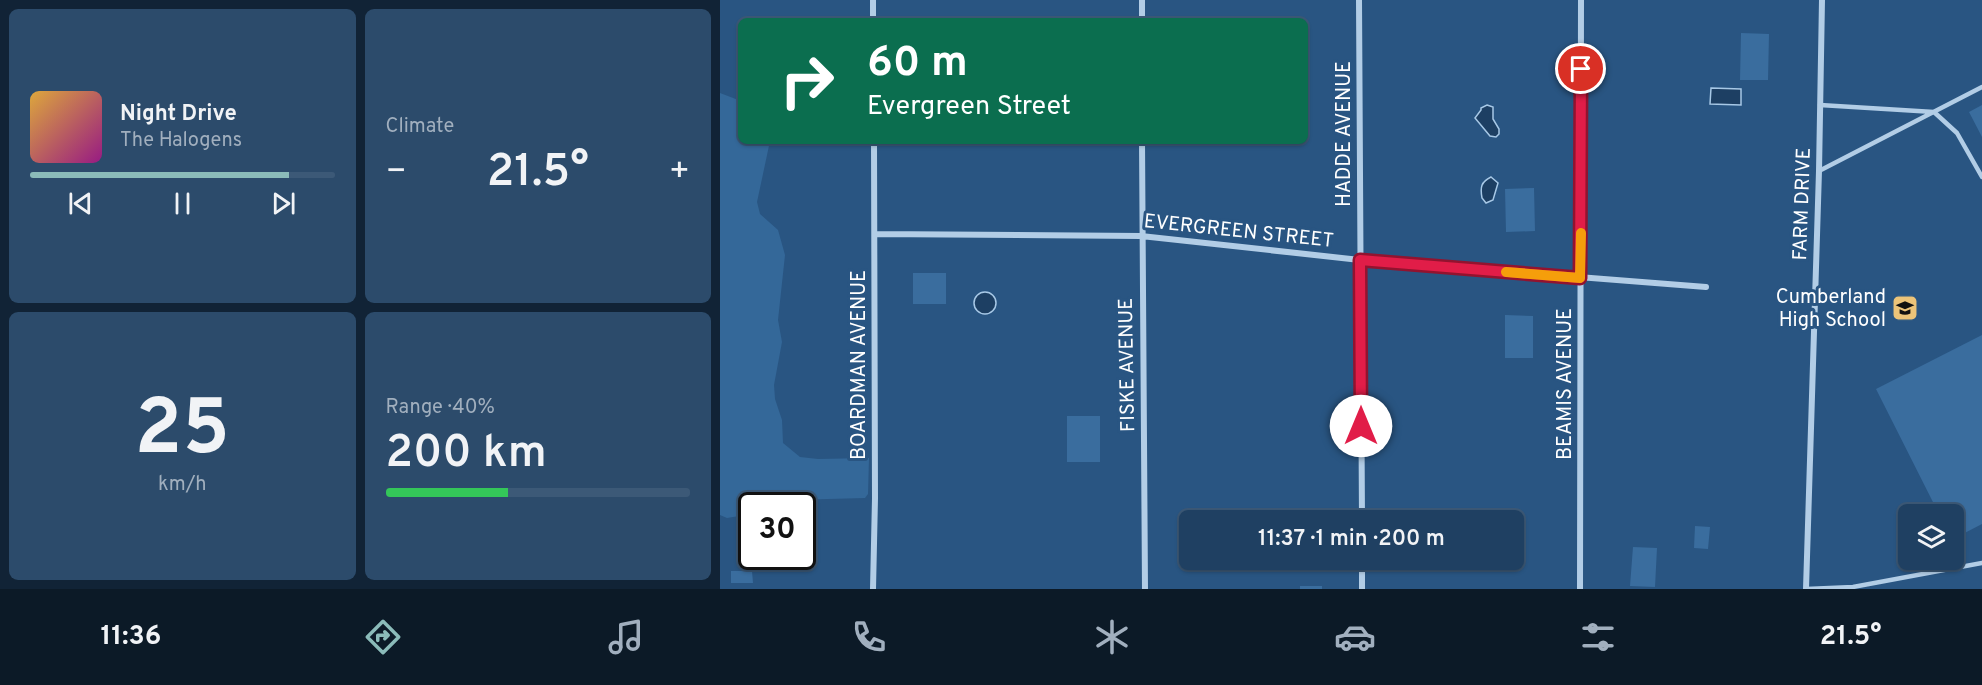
<!DOCTYPE html>
<html lang="en">
<head>
<meta charset="utf-8">
<style>
  :root { --surface:#1f4062; --page:#2c4b6b; --text:#f1f3f6; --muted:#a1afbe; --line:#3c5977; --accent:#8bbbb9 }
  body { margin:0; font-family:Overpass,sans-serif; background:var(--page); color:var(--text); height:100vh; display:flex; flex-direction:column; font-size:22px; white-space:nowrap }
  * { box-sizing:border-box; margin:0 }
  p { font-size:20px; color:var(--muted) }
  .icon { flex:none; width:33px; height:33px; fill:none; stroke:currentColor; stroke-width:2; stroke-linecap:round; stroke-linejoin:round }
  .map { position:relative; flex:1; overflow:hidden }
  .drawer { display:flex; flex-direction:column; gap:9px; padding:9px; background:#112336; width:720px }
  .drawer>* { flex:none }
  .guide { position:absolute; left:18px; top:18px; width:570px; height:126px; border-radius:9px; box-shadow:0 2px 4px #0004,0 0 0 2px var(--line); background:#0b6e4f; color:#fff; overflow:hidden }
  .controls { position:absolute; left:1178px; top:504px; display:grid; gap:12px }
  .controls a { display:grid; place-items:center; width:66px; height:66px; border-radius:9px; background:var(--surface); box-shadow:0 2px 4px #0004,0 0 0 2px var(--line); font-size:30px }
  .speed { position:absolute; left:18px; top:492px; display:flex; gap:12px; font-size:30px; font-weight:700; text-align:center }
  .speed>* { display:grid; place-content:center; width:78px; height:78px; border-radius:50%; background:var(--surface); box-shadow:0 2px 4px #0004,0 0 0 2px var(--line); line-height:1 }
  .speed .limit { border:3px solid #111; border-radius:9px; background:#fff; color:#111 }
  .pin { position:absolute; display:grid; place-items:center; width:51px; height:51px; color:#fff; margin:-26px; border:3px solid #fff; border-radius:50%; box-shadow:0 2px 6px #0007 }
  .me { position:absolute; width:66px; margin:-33px; rotate:0deg; stroke-linejoin:round; filter:drop-shadow(0 0 4px #0008) }
  .turn { display:flex; align-items:center; gap:21px; height:126px; padding:0 30px; font-size:27px }
  .turn .icon { width:78px; height:78px; stroke-width:2.5 }
  .turn b { display:block; font-size:42px; line-height:51px }
  .big { font-size:45px; font-weight:600; line-height:1.1 }
  .drawer .widget { flex:1; display:flex; flex-direction:column; justify-content:center; gap:9px; min-width:0; padding:0 21px; border-radius:9px; background:var(--page) }
  .drawer .dial { align-items:center; gap:0 }
  .dial b { font-size:78px; line-height:1 }
  .song { display:flex; align-items:center; gap:18px }
  .cover { width:72px; height:72px; border-radius:9px; background:linear-gradient(135deg,hsl(40 70% 55%),hsl(310 70% 35%)) }
  .played { height:6px; border-radius:3px; background:linear-gradient(90deg,var(--accent) 85%,var(--line) 85%) }
  .keys { display:flex; justify-content:space-around; direction:ltr }
  .heat { display:flex; justify-content:space-between; align-items:center; font-size:33px; direction:ltr }
  .charge { height:9px; border-radius:4px; background:linear-gradient(90deg,#34c759 40%,var(--line) 0) }
  .drawer .tiles { flex:1; display:grid; gap:9px; grid-template-columns:repeat(2,1fr) }
  .trip { position:absolute; left:459px; top:510px; width:345px; height:60px; border-radius:9px; background:var(--surface); box-shadow:0 2px 4px #0004,0 0 0 2px var(--line); font-weight:600; line-height:60px; text-align:center }
  .tab-bar { display:flex; height:96px; justify-content:space-around; align-items:center; background:#0c1a27; color:var(--muted) }
  .tab-bar .icon { width:42px; height:42px }
  .tab-bar .on { color:var(--accent) }
  .tab-bar b { font-size:27px; color:var(--text) }
  main { display:flex; flex:1; min-height:0 }
  .map>svg:first-child { display:block }
</style>
</head>
<body>
<main>
<section class="drawer">
<div class="tiles">
<div class="widget">
<div class="song"><i class="cover"></i><div><b>Night Drive</b><p>The Halogens</p></div></div>
<div class="played"></div>
<div class="keys"><svg class="icon" aria-label="previous" viewBox="0 0 24 24"><path d="M18 5L8 12l10 7zM5 5v14"/></svg><svg class="icon" aria-label="pause" viewBox="0 0 24 24"><path d="M8 5v14M16 5v14"/></svg><svg class="icon" aria-label="next" viewBox="0 0 24 24"><path d="M6 5l10 7-10 7zM19 5v14"/></svg></div>
</div>
<div class="widget"><p>Climate</p>
<div class="heat"><a>−</a><b class="big">21.5°</b><a>+</a></div>
</div>
<div class="widget dial"><b>25</b><p>km/h</p></div>
<div class="widget"><p>Range · 40%</p><b class="big">200 km</b><div class="charge"></div></div>
</div>
</section>
<div class="map">
<svg width="1262" height="589" viewBox="0 0 1262 589">
  <rect width="100%" height="100%" fill="#295582"/>
  <path fill="#346899" d="M0 93 21 101V141H50L37 202 40 214 58 230 65 255 58 320 62 342 54 385 55 399 62 420 63 443 80 457 98 459 149 458 148 494 145 498 71 500 65 505 32 506 31 514 7 518 0 515Z"/>
  <path fill="#1d3f63" stroke="#a7c8e6" stroke-width="1.5" d="M991 88 1021 89V105L990 104Z
    M767 105 773 107V119L779 129V134L776 137 770 136 755 118 761 110V108Z
    M771 177 778 183 773 200 766 203 762 198C760 187 761 182 771 177Z
    M254 303a11 11 0 1 1 22 0a11 11 0 1 1-22 0Z"/>
  <path fill="#3a6d9e" d="M1021 33 1049 34 1048 80H1020Z
    M1262 105V137L1249 112Z
    M814 188 815 231 786 232 785 189Z
    M193 273H226V304H193Z
    M785 315 813 316V358H785Z
    M1262 335V524L1233 539V514H1219L1156 389Z
    M347 416H380V462H347Z
    M975 526 990 527 988 549 974 548Z
    M913 547 937 548 935 587 910 586Z
    M11 571H32L33 583H11Z
    M580 586H602V589H580Z"/>
  <g fill="none" stroke-linecap="round" stroke-linejoin="round">
    <path stroke="#b2cde6" stroke-width="4.5" d="M1100 105 1214 112 1237 133 1262 177
      M1099 171 1262 87
      M1086 589 1133 587 1262 563"/>
    <path stroke="#b2cde6" stroke-width="6" d="M153 0V21
      M639 0 642 520
      M422 21V0
      M422 141 425 589
      M155 234 421 236 640 260 986 287
      M642 560V589
      M153 589 155 498 154 141
      M860 589 861 0
      M1086 589 1099 171 1102 0"/>
  </g>
  <g fill="none" stroke-linecap="round" stroke-linejoin="round">
    <g stroke="#92132f" stroke-width="15">
      <path id="route" d="M641 426 640 260 860 278 861 69"/>
    </g>
    <use href="#route" stroke="#e11d48" stroke-width="10"/>
    <path stroke="#f59e0b" stroke-width="10" d="M786 272 860 278 861 233"/>
  </g>
  <defs>
    <g id="school-square" transform="scale(1.35)"><rect x="-9" y="-9" width="18" height="18" rx="4" fill="#ecc479" stroke="#295582"/><path d="M0-5L7-2L0 1L-7-2ZM-4 1L0 2.5L4 1V4Q0 6-4 4Z" fill="#111"/></g>
  </defs>
  <g fill-rule="evenodd">
    <use href="#school-square" x="1185" y="308"/>
  </g>
  <g text-anchor="middle" stroke-width="6" stroke-linejoin="round" paint-order="stroke">
    <g font-size="20" fill="#fff" stroke="#295582">
      <text transform="translate(623 134) rotate(-90)" y="7">HADDE AVENUE</text>
      <text transform="translate(1081 204) rotate(-88)" y="7">FARM DRIVE</text>
      <text transform="translate(519 230) rotate(6)" y="7">EVERGREEN STREET</text>
      <text transform="translate(138 365) rotate(-90)" y="7">BOARDMAN AVENUE</text>
      <text transform="translate(406 365) rotate(-91)" y="7">FISKE AVENUE</text>
      <text transform="translate(844 384) rotate(-90)" y="7">BEAMIS AVENUE</text>
    </g>
    <g font-size="20" fill="#fff" stroke="#295582" text-anchor="end">
      <text x="1166" y="303">Cumberland<tspan x="1166" dy="23">High School</tspan></text>
    </g>
  </g>
</svg>
<div class="controls">
<a><svg class="icon" aria-label="layers" viewBox="0 0 24 24"><path d="M12 4l9 5-9 5-9-5zM3 14l9 5 9-5"/></svg></a>
</div>
<div class="speed"><div class="limit">30</div></div>
<div class="pin" style="left:861px;top:69px;background:#d93025"><svg class="icon" aria-label="arrive" viewBox="0 0 24 24"><path d="M6 21V4h12l-3 4 3 4H6"/></svg></div>
<svg class="me" style="left:641px;top:426px" viewBox="-20 -20 40 40"><circle r="19" fill="#fff"/><path d="M0-13L10 11 0 6-10 11z" fill="#e11d48"/></svg>
<div class="trip">11:37 · 1 min · 200 m</div>
<div class="guide">
<div class="turn"><svg class="icon" aria-label="right" viewBox="0 0 24 24"><path d="M7 20v-9h11M14 6l5 5-5 5"/></svg><div><b>60 m</b>Evergreen Street</div></div>
</div>
</div>
</main>
<nav class="tab-bar">
<b>11:36</b>
<svg class="icon on" aria-label="directions" viewBox="0 0 24 24"><path d="M12 3l9 9-9 9-9-9zM9 14v-3h6M13 9l2 2-2 2"/></svg>
<svg class="icon" aria-label="music" viewBox="0 0 24 24"><path d="M9 18V5l10-2v13"/><circle cx="6" cy="18" r="3"/><circle cx="16" cy="16" r="3"/></svg>
<svg class="icon" aria-label="phone" viewBox="0 0 24 24"><path d="M5 4h4l2 5-3 2q2 4 5 5l2-3 5 2v4C11 20 4 13 5 4z"/></svg>
<svg class="icon" aria-label="climate" viewBox="0 0 24 24"><path d="M12 3v18M4 7l16 10M4 17L20 7"/></svg>
<svg class="icon" aria-label="car" viewBox="0 0 24 24"><path d="M5 17H2v-5l4-1 3-4h7l3 4 3 1v5h-3M9 17h6M6 11h13"/><circle cx="7" cy="17" r="2"/><circle cx="17" cy="17" r="2"/></svg>
<svg class="icon" aria-label="filters" viewBox="0 0 24 24"><path d="M4 7h16M4 17h16"/><circle cx="9" cy="7" r="2"/><circle cx="15" cy="17" r="2"/></svg>
<b>21.5°</b>
</nav>
</body>
</html>
